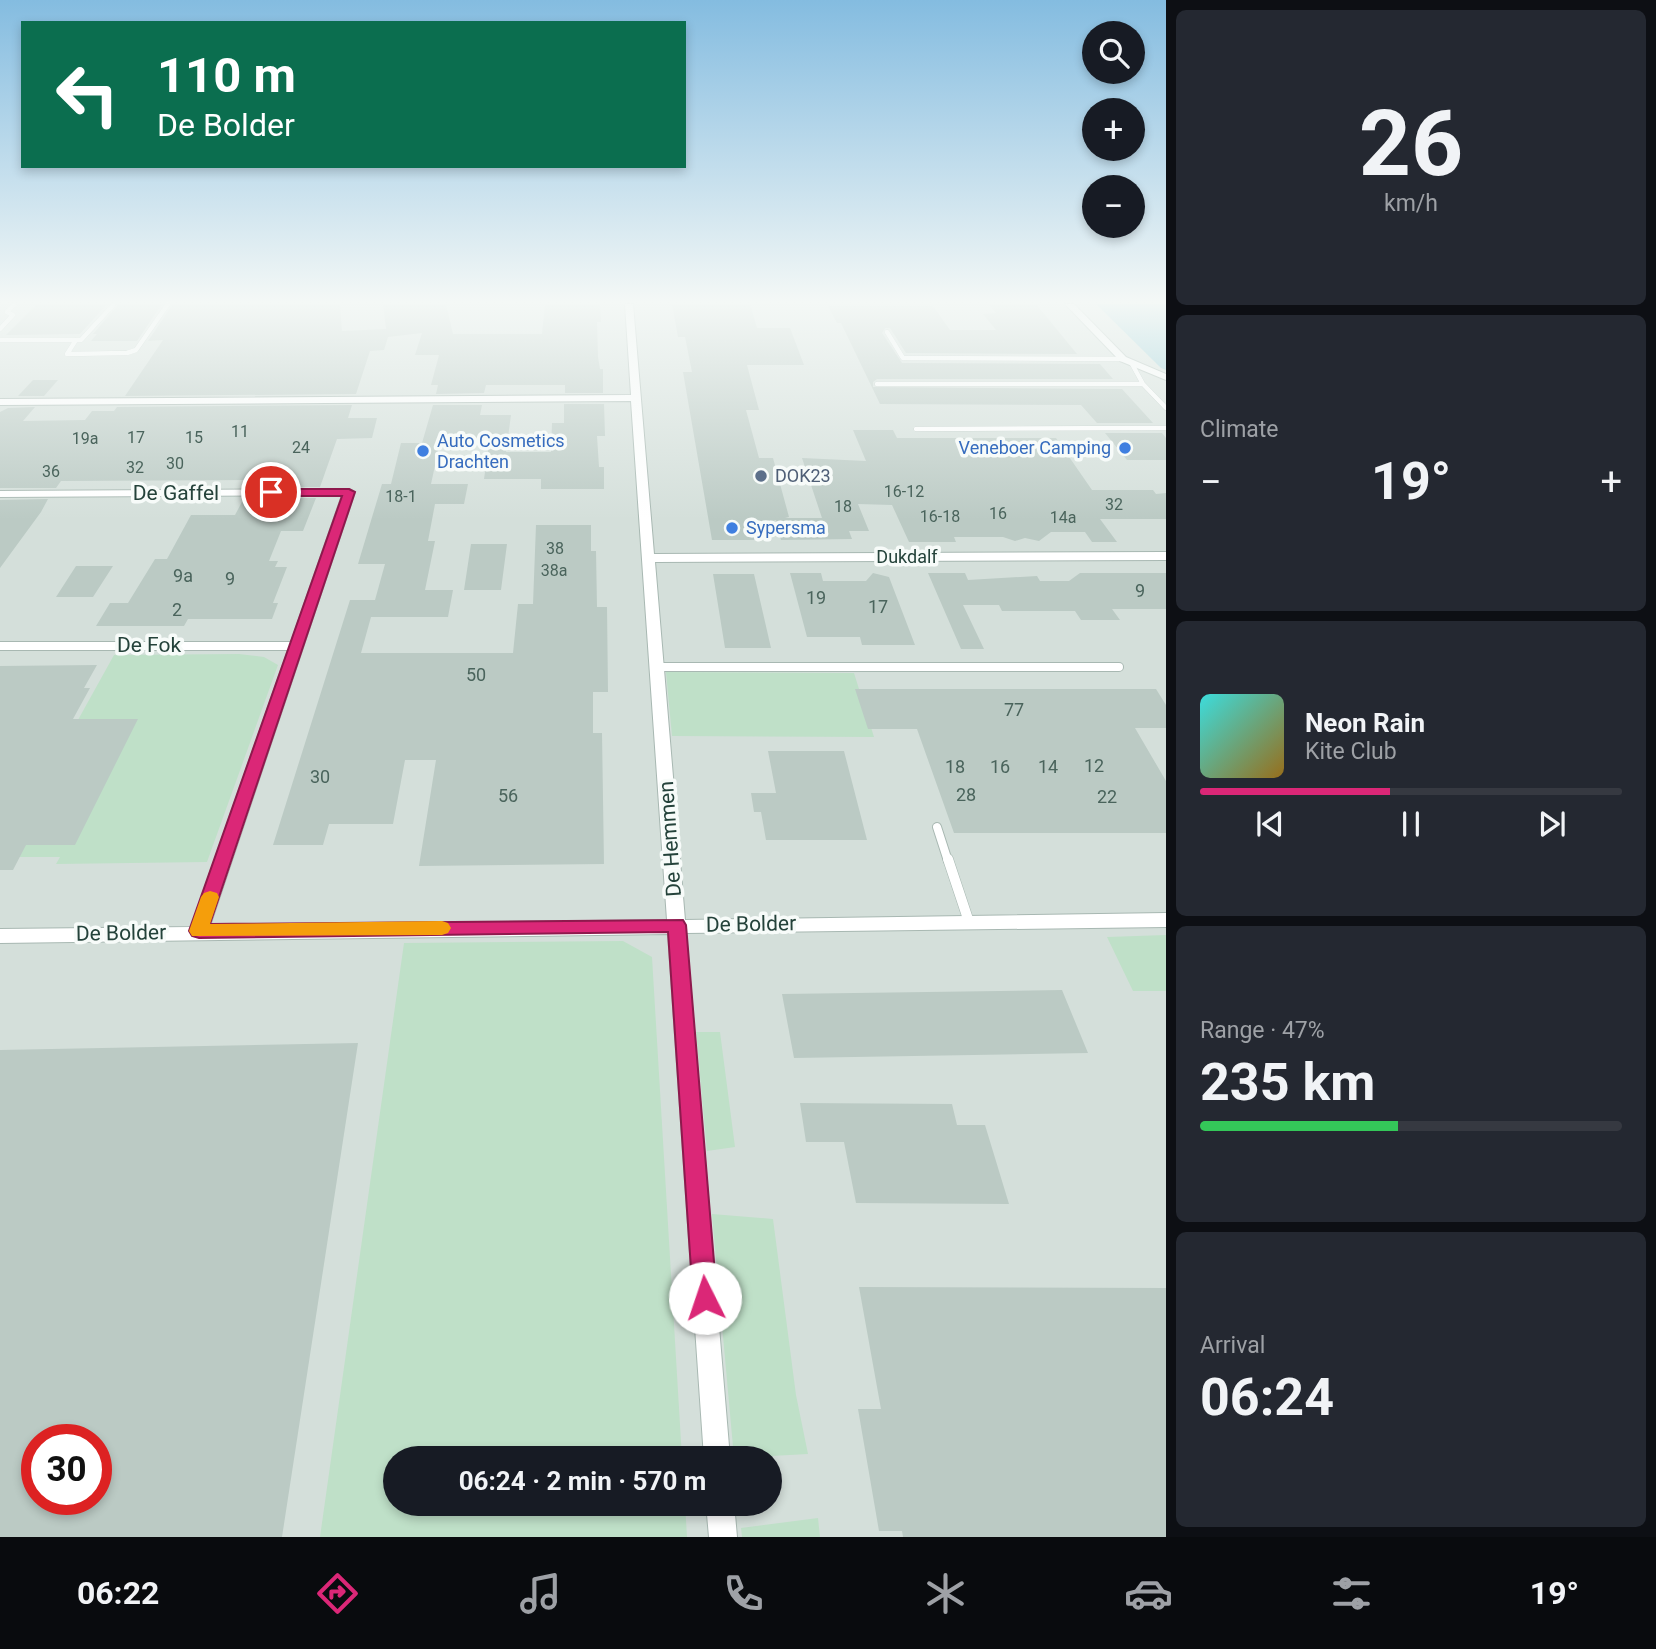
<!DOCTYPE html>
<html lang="en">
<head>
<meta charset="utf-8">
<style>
  :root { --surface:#171b24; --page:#242831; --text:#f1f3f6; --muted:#9ea1a6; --line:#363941; --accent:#db2777 }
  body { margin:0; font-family:Roboto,sans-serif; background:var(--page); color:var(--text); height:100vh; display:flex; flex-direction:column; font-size:26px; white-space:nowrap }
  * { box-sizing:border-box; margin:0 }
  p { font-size:23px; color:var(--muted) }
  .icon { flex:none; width:38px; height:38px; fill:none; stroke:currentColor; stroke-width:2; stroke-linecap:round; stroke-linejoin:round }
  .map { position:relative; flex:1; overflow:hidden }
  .panel { display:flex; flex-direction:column; gap:10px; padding:10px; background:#0d0f14; width:490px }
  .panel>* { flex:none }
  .guide { position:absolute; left:21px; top:21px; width:665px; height:147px; border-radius:0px; box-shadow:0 4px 10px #0003; background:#0b6e4f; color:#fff; overflow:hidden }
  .fabs { position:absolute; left:1082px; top:21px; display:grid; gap:14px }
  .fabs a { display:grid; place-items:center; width:63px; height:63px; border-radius:50%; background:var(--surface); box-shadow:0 4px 10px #0003; font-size:35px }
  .speed { position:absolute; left:21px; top:1424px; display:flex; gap:14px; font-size:35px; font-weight:700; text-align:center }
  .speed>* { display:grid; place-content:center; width:91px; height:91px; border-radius:50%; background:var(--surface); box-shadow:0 4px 10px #0003; line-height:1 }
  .speed .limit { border:10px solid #d22; background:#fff; color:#111 }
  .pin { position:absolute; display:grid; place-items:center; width:60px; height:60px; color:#fff; margin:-30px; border:4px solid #fff; border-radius:50%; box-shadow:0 2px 7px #0007 }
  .me { position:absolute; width:77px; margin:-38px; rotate:356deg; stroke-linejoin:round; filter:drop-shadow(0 0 5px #0008) }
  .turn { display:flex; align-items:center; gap:24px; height:147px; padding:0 21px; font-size:32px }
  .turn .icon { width:91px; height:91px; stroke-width:2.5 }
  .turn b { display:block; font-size:49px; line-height:60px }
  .big { font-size:52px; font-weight:700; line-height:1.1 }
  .panel .tile { flex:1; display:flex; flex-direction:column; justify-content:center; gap:10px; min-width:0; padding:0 24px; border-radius:10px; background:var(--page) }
  .panel .dial { align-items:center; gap:0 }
  .dial b { font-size:91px; line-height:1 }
  .song { display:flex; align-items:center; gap:21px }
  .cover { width:84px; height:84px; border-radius:10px; background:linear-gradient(135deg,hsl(180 70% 55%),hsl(40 70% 35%)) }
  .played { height:7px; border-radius:4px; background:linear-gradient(90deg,var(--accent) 45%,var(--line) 45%) }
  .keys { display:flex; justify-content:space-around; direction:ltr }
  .heat { display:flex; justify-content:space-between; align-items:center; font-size:38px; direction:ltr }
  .charge { height:10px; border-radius:5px; background:linear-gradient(90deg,#34c759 47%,var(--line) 0) }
  .trip { position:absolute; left:383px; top:1446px; width:399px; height:70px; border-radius:35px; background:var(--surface); box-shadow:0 4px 10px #0003; font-weight:700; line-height:70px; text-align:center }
  .menu { display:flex; height:112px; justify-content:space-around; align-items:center; background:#090b0e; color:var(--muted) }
  .menu .icon { width:49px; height:49px }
  .menu .current { color:var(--accent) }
  .menu b { font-size:32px; color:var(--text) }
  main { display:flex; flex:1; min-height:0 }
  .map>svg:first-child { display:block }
</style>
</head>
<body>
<main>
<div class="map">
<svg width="1166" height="1537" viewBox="0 0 1166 1537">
  <rect width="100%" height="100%" fill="#e6efeb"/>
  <path fill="#d4dfda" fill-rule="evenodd" d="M0 304H1102L1166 364V1537H0ZM37 1440H96V1500H37ZM396 1458H770V1503H396Z"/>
  <path fill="#bfe0c8" d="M239 654 264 657 278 665 207 862 56 864 60 857H2L114 655Z
    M666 672 854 673 874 737 672 736Z
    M1166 935V991H1133L1107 937Z
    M623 941 652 957 682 1458H396V1503H685L687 1537H320L404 943Z
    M696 1032H720L735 1147 707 1151Z
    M712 1214 773 1219 796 1395 808 1454 734 1458Z
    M818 1518 820 1537H742L741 1528Z"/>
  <path fill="#8ec9d4" d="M1096 304H1166V370L1161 368Z"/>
  <path fill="#bbcac4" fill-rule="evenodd" d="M37 304H107L80 334 6 335Z
    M119 304H162L137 341H91L97 334H93Z
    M173 304H340L342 331 386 329 383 304H446L453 334H542L545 304H600L601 322H597L598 357 600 369H603V393H565V385H486L484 393 436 394 438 385H431L439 355H415L422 333 388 337 384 350 370 351 356 394 125 396 163 340 148 341Z
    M672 304H750L757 328H790L804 365H747L759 410H746L759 458H773L789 517 785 518H822L802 458 866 461 853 430H893L897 438H1056L1092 490H1153L1156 494 1166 493V519H1100L1117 542H1092L1085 532H1051L1039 541 1025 538 1015 541 1003 537H954L956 542H909L892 505 858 504 869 531H849L852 539 781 540 776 520 752 526 755 540H712L683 372H692L685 337H678Z
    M989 304H1036L1077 354 906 353 890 328H885L882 333 902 363 1100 364 1113 379H877L873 382V387L1122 389 1153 423H1097L1081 405 880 404 841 323H837L828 306H933L950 330H996L983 314 996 313Z
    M33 380H58L44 396H18Z
    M564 404H604L605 436H597L599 467H604V489H541V479H484L490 438H441L431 484H468L464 504H435L428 541H435L425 590H453L448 617H371L361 653H513L518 604H533L536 525H591V551H596L597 607H607L608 692H593V733H602L604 864 419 866 436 760H405L393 824H329L323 845H273L350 600H375L385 564H358L382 484H391L401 443H422L433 405H482L480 415H511L506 452H551L552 423H564Z
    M352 405 348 418H377L372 438 337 439 320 487H250L253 480 61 481 56 488H0V412L8 408 35 407 23 421 85 420 92 411H114L117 407Z
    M1105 433H1162L1166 438V460H1127Z
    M244 498H316L303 531H281L269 561H278L275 567H287L273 603H278L272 619H188L184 626H96L110 603H128L155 559H167L191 515H235Z
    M48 499 41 512 0 568V500Z
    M471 544H507L501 590H464Z
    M76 566H113L93 597H56Z
    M790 573H821L823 581H866L873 573 889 577 915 645H862L860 637H807Z
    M928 573H965L968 580 1037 576 1040 581H1069L1080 573H1166V609H1112L1120 620H1081L1075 611H1002L999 605H963L984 649H961Z
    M713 574H754L771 648H725Z
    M97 665 84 688H90L73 719H138L75 845H26L13 870H0V666Z
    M855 689H1156L1166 705V728H1135L1166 781V833H954L917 729H868Z
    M768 751H844L867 840H766L761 812H754L751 793H776Z
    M1062 990 1088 1053 794 1058 782 994Z
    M358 1043 282 1537H0V1050ZM37 1440H96V1500H37Z
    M800 1103 952 1104 957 1125H985L1009 1204 856 1203 844 1142H806Z
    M859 1287 1166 1288V1537H903L902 1531H879L858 1409H881Z"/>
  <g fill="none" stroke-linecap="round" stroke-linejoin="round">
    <g stroke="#a8b8b2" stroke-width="5">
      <path id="service-far2" d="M0 329 13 315 7 312 14 304
        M887 332 903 358 1123 359
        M0 340H81L114 304
        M76 340 67 354 127 353 136 350 168 304
        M877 384H1143L1132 364
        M1143 384 1166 408
        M916 429 1166 428"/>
    </g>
    <g stroke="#a8b8b2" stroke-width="10">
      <path id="service-far1" d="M656 667H1119
        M937 827 948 861"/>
    </g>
    <g stroke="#a8b8b2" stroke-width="11">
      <path id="service" d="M948 859 969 922"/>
    </g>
    <g stroke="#a8b8b2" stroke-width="2">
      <path id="minor" d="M625 304H633L654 554 1166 552V560L655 562 685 920 1166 913V927L686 933 730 1458H704L668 934 0 943V929L191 927 288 650H0V642H291L342 495 0 497V491L349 489 355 492 210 926 667 920 631 401 0 405V399L631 395Z
        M1065 304H1074L1126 357 1166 374V380L1120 361Z
        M706 1503H734L737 1537H709Z"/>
    </g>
    <use href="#service-far2" stroke="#fff" stroke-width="4.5"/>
    <use href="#service-far1" stroke="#fff" stroke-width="8"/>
    <use href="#service" stroke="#fff" stroke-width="10"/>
    <use href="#minor" fill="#fff" fill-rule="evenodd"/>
  </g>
  <linearGradient id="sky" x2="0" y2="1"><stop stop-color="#84bce0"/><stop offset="0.58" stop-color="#f4f8f6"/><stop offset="1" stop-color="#f4f8f6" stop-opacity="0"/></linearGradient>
  <rect width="1166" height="520" fill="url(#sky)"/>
  <path fill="#db2777" stroke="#8e194d" stroke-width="2" d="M349 489 355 492 210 924 683 920 686 925 717 1298 714 1306 705 1310 696 1306 693 1298 668 932 199 938 192 936 189 931 342 496H271L265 492 271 489Z"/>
  <path fill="#f59e0b" d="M210 891 217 893 219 897 210 924 442 921 448 923 451 928 448 933 442 935 192 936 189 931 201 897 204 893Z"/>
  <g fill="#3f7fe0" stroke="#f7fbf9" stroke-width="2.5">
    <circle cx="1125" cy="448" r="7"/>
    <circle cx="423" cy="451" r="7"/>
    <circle cx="732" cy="528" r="7"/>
  </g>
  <circle fill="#5c6f8a" stroke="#f7fbf9" stroke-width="2.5" cx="761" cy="476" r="7"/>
  <g text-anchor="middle" stroke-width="7" stroke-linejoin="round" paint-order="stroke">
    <g font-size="16" fill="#4a645c">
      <text x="240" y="437">11</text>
      <text x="136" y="443">17</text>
      <text x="194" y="443">15</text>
      <text x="85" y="444">19a</text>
      <text x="301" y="453">24</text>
      <text x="175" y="469">30</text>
      <text x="135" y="473">32</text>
      <text x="51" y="477">36</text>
      <text x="904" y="497">16-12</text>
      <text x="401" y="502">18-1</text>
      <text x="1114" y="510">32</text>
      <text x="843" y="512">18</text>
      <text x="998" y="519">16</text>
      <text x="940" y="522">16-18</text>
      <text x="1063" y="523">14a</text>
      <text x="555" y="554">38</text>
      <text x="554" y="576">38a</text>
    </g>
    <g font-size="18" fill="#366cbe" stroke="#f7fbf9" text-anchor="start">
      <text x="437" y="447">Auto Cosmetics<tspan x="437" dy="21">Drachten</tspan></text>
      <text x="1111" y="454" text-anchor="end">Veneboer Camping</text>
      <text x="746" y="534">Sypersma</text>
    </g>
    <g font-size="18" fill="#4e5e75" stroke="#f7fbf9" text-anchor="start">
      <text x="775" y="482">DOK23</text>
    </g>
    <g font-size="18" fill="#24423a" stroke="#f7fbf9">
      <text x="907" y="563">Dukdalf</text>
    </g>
    <g font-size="18" fill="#4a645c">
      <text x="183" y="582">9a</text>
      <text x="230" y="585">9</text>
      <text x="1140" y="597">9</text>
      <text x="816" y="604">19</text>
      <text x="878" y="613">17</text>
      <text x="177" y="616">2</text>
      <text x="476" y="681">50</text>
      <text x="1014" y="716">77</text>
      <text x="1094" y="772">12</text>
      <text x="955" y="773">18</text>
      <text x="1000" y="773">16</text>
      <text x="1048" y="773">14</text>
      <text x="320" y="783">30</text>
      <text x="966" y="801">28</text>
      <text x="508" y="802">56</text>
      <text x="1107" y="803">22</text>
    </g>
    <g font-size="21" fill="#24423a" stroke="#f7fbf9">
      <text x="176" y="500">De Gaffel</text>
      <text x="149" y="652">De Fok</text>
      <text transform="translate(670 839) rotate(-94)" y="7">De Hemmen</text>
      <text transform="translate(751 924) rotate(-1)" y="7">De Bolder</text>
      <text transform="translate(121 933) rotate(-1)" y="7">De Bolder</text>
    </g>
  </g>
</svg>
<div class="fabs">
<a><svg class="icon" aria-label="search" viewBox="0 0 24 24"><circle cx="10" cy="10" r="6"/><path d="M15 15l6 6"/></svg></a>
<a>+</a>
<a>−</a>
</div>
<div class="speed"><div class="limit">30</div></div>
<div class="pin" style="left:271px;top:492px;background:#d93025"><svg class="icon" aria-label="arrive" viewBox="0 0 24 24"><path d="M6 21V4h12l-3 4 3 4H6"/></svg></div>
<svg class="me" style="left:705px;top:1298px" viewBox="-20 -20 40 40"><circle r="19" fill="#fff"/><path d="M0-13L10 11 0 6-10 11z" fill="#db2777"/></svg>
<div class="trip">06:24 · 2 min · 570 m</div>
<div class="guide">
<div class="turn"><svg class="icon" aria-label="left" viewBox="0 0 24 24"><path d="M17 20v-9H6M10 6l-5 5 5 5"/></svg><div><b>110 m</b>De Bolder</div></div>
</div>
</div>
<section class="panel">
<div class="tile dial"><b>26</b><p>km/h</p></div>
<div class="tile"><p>Climate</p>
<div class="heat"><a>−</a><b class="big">19°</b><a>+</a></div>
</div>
<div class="tile">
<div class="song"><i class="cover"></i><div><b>Neon Rain</b><p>Kite Club</p></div></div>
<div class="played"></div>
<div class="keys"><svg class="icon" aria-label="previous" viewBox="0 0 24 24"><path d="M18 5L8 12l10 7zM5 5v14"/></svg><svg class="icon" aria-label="pause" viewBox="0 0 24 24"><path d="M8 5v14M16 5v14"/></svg><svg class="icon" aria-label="next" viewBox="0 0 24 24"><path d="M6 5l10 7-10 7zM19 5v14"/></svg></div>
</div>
<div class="tile"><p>Range · 47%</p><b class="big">235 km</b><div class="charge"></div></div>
<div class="tile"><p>Arrival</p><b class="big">06:24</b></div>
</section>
</main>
<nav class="menu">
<b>06:22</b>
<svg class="icon current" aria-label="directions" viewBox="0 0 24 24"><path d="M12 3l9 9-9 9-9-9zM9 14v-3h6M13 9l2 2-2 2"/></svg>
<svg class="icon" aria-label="music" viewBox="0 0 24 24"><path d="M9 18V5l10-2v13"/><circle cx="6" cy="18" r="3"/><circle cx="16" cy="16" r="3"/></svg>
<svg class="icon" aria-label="phone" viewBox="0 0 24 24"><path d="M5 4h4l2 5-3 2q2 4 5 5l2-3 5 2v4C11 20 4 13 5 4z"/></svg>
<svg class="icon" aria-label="climate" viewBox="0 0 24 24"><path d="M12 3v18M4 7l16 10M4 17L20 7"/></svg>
<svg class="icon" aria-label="car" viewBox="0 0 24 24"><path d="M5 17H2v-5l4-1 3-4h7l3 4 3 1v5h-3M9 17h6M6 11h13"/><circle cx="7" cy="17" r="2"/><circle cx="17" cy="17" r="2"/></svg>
<svg class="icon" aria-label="filters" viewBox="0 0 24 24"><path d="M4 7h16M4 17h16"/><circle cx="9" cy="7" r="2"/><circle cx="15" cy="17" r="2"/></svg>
<b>19°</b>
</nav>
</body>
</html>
